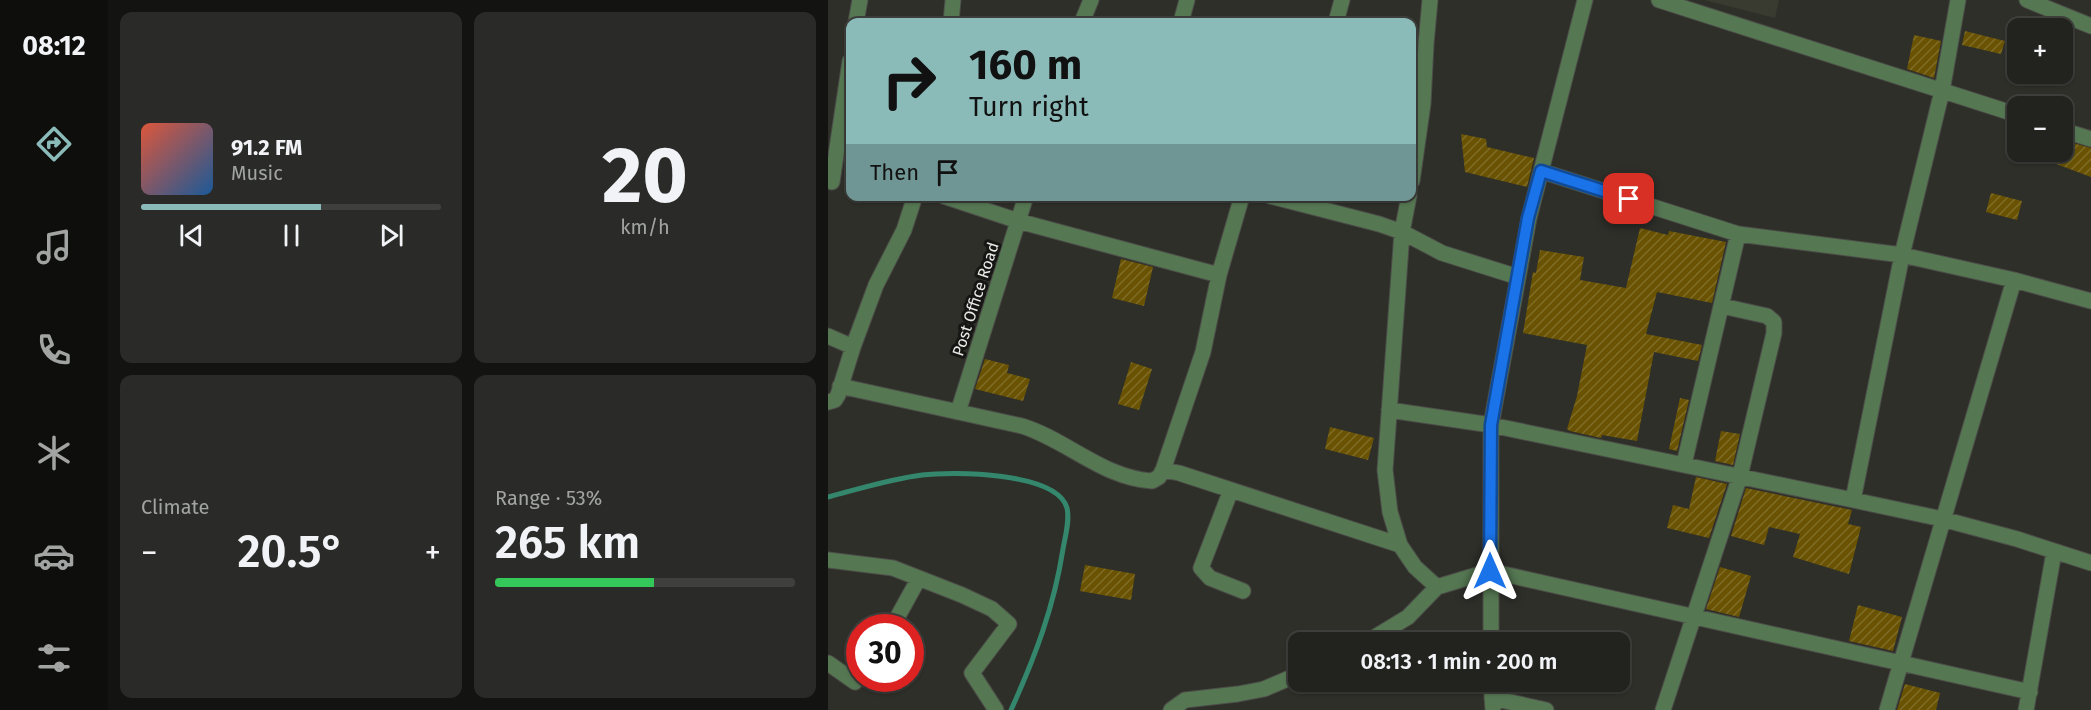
<!DOCTYPE html>
<html lang="en">
<head>
<meta charset="utf-8">
<style>
  :root { --surface:#22231f; --page:#2a2b28; --text:#f1f3f6; --muted:#a2a4a4; --line:#3f403d; --accent:#8bbbb9 }
  body { margin:0; font-family:"Fira Sans",sans-serif; background:var(--page); color:var(--text); height:100vh; display:flex; flex-direction:column; font-size:22px; white-space:nowrap }
  * { box-sizing:border-box; margin:0 }
  p { font-size:20px; color:var(--muted) }
  .icon { flex:none; width:33px; height:33px; fill:none; stroke:currentColor; stroke-width:2; stroke-linecap:round; stroke-linejoin:round }
  .map { position:relative; flex:1; overflow:hidden }
  .side { display:flex; flex-direction:column; gap:12px; padding:12px; background:#131311; width:720px }
  .side>* { flex:none }
  .top-card { position:absolute; left:18px; top:18px; width:570px; height:183px; border-radius:12px; box-shadow:0 2px 4px #0004,0 0 0 2px var(--line); background:#8bbbb9; color:#111; overflow:hidden }
  .controls { position:absolute; left:1179px; top:18px; display:grid; gap:12px }
  .controls a { display:grid; place-items:center; width:66px; height:66px; border-radius:12px; background:var(--surface); box-shadow:0 2px 4px #0004,0 0 0 2px var(--line); font-size:30px }
  .speed { position:absolute; left:18px; top:614px; display:flex; gap:12px; font-size:30px; font-weight:700; text-align:center }
  .speed>* { display:grid; place-content:center; width:78px; height:78px; border-radius:50%; background:var(--surface); box-shadow:0 2px 4px #0004,0 0 0 2px var(--line); line-height:1 }
  .speed .limit { border:9px solid #d22; background:#fff; color:#111 }
  .pin { position:absolute; display:grid; place-items:center; width:51px; height:51px; color:#fff; margin:-26px; border-radius:12px; box-shadow:0 3px 9px #0006 }
  .me { position:absolute; width:66px; margin:-33px; rotate:0deg; stroke-linejoin:round; filter:drop-shadow(0 0 4px #0008) }
  .turn { display:flex; align-items:center; gap:21px; height:126px; padding:0 24px; font-size:27px }
  .turn .icon { width:78px; height:78px; stroke-width:2.5 }
  .turn b { display:block; font-size:42px; line-height:51px }
  .then { display:flex; align-items:center; height:57px; padding:0 24px; background:#0003; gap:12px; font-size:22px }
  .big { font-size:45px; font-weight:600; line-height:1.1 }
  .side .card { flex:1; display:flex; flex-direction:column; justify-content:center; gap:9px; min-width:0; padding:0 21px; border-radius:12px; background:var(--page) }
  .side .dial { align-items:center; gap:0 }
  .dial b { font-size:78px; line-height:1 }
  .song { display:flex; align-items:center; gap:18px }
  .cover { width:72px; height:72px; border-radius:9px; background:linear-gradient(135deg,hsl(10 70% 55%),hsl(210 70% 35%)) }
  .played { height:6px; border-radius:3px; background:linear-gradient(90deg,var(--accent) 60%,var(--line) 60%) }
  .keys { display:flex; justify-content:space-around; direction:ltr }
  .heat { display:flex; justify-content:space-between; align-items:center; font-size:33px; direction:ltr }
  .charge { height:9px; border-radius:4px; background:linear-gradient(90deg,#34c759 53%,var(--line) 0) }
  .side .tiles { flex:1; display:grid; gap:12px; grid-template-columns:repeat(2,1fr) }
  .trip { position:absolute; left:460px; top:632px; width:342px; height:60px; border-radius:12px; background:var(--surface); box-shadow:0 2px 4px #0004,0 0 0 2px var(--line); font-weight:600; line-height:60px; text-align:center }
  main { display:flex; flex:1; min-height:0 }
  .tab-bar { display:flex; flex-direction:column; width:108px; justify-content:space-around; align-items:center; background:#0e0e0c; color:var(--muted) }
  .tab-bar .icon { width:42px; height:42px }
  .tab-bar .active { color:var(--accent) }
  .tab-bar b { font-size:27px; color:var(--text) }
  .map>svg:first-child { display:block }
</style>
</head>
<body>
<main>
<nav class="tab-bar">
<b>08:12</b>
<svg class="icon active" aria-label="directions" viewBox="0 0 24 24"><path d="M12 3l9 9-9 9-9-9zM9 14v-3h6M13 9l2 2-2 2"/></svg>
<svg class="icon" aria-label="music" viewBox="0 0 24 24"><path d="M9 18V5l10-2v13"/><circle cx="6" cy="18" r="3"/><circle cx="16" cy="16" r="3"/></svg>
<svg class="icon" aria-label="phone" viewBox="0 0 24 24"><path d="M5 4h4l2 5-3 2q2 4 5 5l2-3 5 2v4C11 20 4 13 5 4z"/></svg>
<svg class="icon" aria-label="climate" viewBox="0 0 24 24"><path d="M12 3v18M4 7l16 10M4 17L20 7"/></svg>
<svg class="icon" aria-label="car" viewBox="0 0 24 24"><path d="M5 17H2v-5l4-1 3-4h7l3 4 3 1v5h-3M9 17h6M6 11h13"/><circle cx="7" cy="17" r="2"/><circle cx="17" cy="17" r="2"/></svg>
<svg class="icon" aria-label="filters" viewBox="0 0 24 24"><path d="M4 7h16M4 17h16"/><circle cx="9" cy="7" r="2"/><circle cx="15" cy="17" r="2"/></svg>
</nav>
<section class="side">
<div class="tiles">
<div class="card">
<div class="song"><i class="cover"></i><div><b>91.2 FM</b><p>Music</p></div></div>
<div class="played"></div>
<div class="keys"><svg class="icon" aria-label="previous" viewBox="0 0 24 24"><path d="M18 5L8 12l10 7zM5 5v14"/></svg><svg class="icon" aria-label="pause" viewBox="0 0 24 24"><path d="M8 5v14M16 5v14"/></svg><svg class="icon" aria-label="next" viewBox="0 0 24 24"><path d="M6 5l10 7-10 7zM19 5v14"/></svg></div>
</div>
<div class="card dial"><b>20</b><p>km/h</p></div>
<div class="card"><p>Climate</p>
<div class="heat"><a>−</a><b class="big">20.5°</b><a>+</a></div>
</div>
<div class="card"><p>Range · 53%</p><b class="big">265 km</b><div class="charge"></div></div>
</div>
</section>
<div class="map">
<svg width="1263" height="710" viewBox="0 0 1263 710">
  <defs>
    <pattern id="building-hatch" width="6" height="6" patternUnits="userSpaceOnUse" patternTransform="scale(1.5)"><rect width="6" height="6" fill="#695302"/><path d="M-1 1l2-2M0 6l6-6M5 7l2-2" fill="none" stroke="#7f6c27"/></pattern>
  </defs>
  <rect width="100%" height="100%" fill="#2e2f29"/>
  <path fill="#393b30" d="M876 0H951L947 18Z"/>
  <g fill="none" stroke-linecap="round" stroke-linejoin="round">
    <path stroke="#34876c" stroke-width="5" d="M0 497C31 489 62 479 94 475 124 471 229 472 239 508 242 521 237 537 235 549 226 607 207 657 183 710"/>
  </g>
  <path fill="url(#building-hatch)" d="M1137 31 1177 41 1173 54 1134 45Z
    M1086 35 1113 41 1106 78 1079 69Z
    M633 134 658 139 659 147 706 158 699 187 637 172Z
    M1234 140 1263 148V177L1199 153 1234 152Z
    M1163 193 1194 201 1189 220 1158 212Z
    M812 228 840 235 841 231 898 242 884 303 829 292 818 334 874 345 870 361 826 352 809 441 774 435 773 438 742 431 739 429 749 396 759 345 695 333 705 272 708 273 712 250 756 257 752 280 798 288Z
    M293 259 325 267 316 306 284 298Z
    M157 359 181 365 179 373 202 379 195 401 147 389Z
    M303 362 324 369 311 410 290 404Z
    M852 398 861 400 849 451 841 449Z
    M502 427 546 438 540 460 497 449Z
    M893 431 912 434 905 465 887 461Z
    M868 477 899 484 881 538 839 528 845 505 861 509Z
    M918 488 1024 510 1020 524 1033 527 1021 574 965 557 972 534 941 527 936 545 903 536Z
    M257 565 307 574 303 600 252 591Z
    M892 567 923 576 911 617 878 609Z
    M1030 605 1074 617 1065 651 1021 641Z
    M1077 684 1112 693 1108 710H1069Z"/>
  <g fill="none" stroke-linecap="round" stroke-linejoin="round">
    <g stroke="#4c4d48" stroke-width="17">
      <path id="street" d="M831 0 1190 115
        M1199 0 1263 26
        M28 22 32 0
        M123 22 125 0
        M254 22 263 0
        M353 22 359 0
        M508 22 514 0
        M1234 130 1263 139
        M713 171 910 234 1074 255 1186 280 1263 301
        M584 181 595 104 598 44 602 0
        M4 182 22 61
        M115 196 190 221 391 275
        M442 196 551 224 574 232 614 253 690 277
        M0 336 25 347
        M12 386 194 426C239 440 275 478 324 481L331 477 335 470 351 473 572 545 587 567 609 587
        M0 402 7 400 10 395 25 347 48 285 76 230 87 196
        M561 410 663 425 1025 500 1114 519 1189 539 1263 563
        M130 412 198 196
        M856 464 910 234
        M335 470 375 352 391 275 414 196
        M403 490 373 568 382 578 415 591
        M1025 500 1074 255 1114 91 1130 0
        M572 545 562 512 557 470 574 232 581 196
        M0 560 65 568 134 595 164 609 181 624 144 673 168 710
        M64 627 91 578
        M539 642 580 617 609 587 662 571 1202 692
        M663 642V425L701 218 757 0
        M0 663 27 682 32 676
        M663 681 665 710
        M664 698 718 710
        M343 710 357 700 410 694 436 689 471 674
        M835 710 912 476 946 333V322L939 316 894 306
        M1059 710 1186 280
        M1198 710 1226 552"/>
    </g>
    <use href="#street" stroke="#557752" stroke-width="15"/>
  </g>
  <g fill="none" stroke-linecap="round" stroke-linejoin="round">
    <g stroke="#114b97" stroke-width="15">
      <path id="route" d="M662 571 663 425 700 218 713 171 801 199"/>
    </g>
    <use href="#route" stroke="#1a73e8" stroke-width="10"/>
  </g>
  <g text-anchor="middle" stroke-width="6" stroke-linejoin="round" paint-order="stroke">
    <g font-size="16" fill="#ebece8" stroke="#161714">
      <text transform="translate(147 299) rotate(-72)" y="6">Post Office Road</text>
    </g>
  </g>
</svg>
<div class="controls">
<a>+</a>
<a>−</a>
</div>
<div class="speed"><div class="limit">30</div></div>
<div class="pin" style="left:801px;top:199px;background:#d93025"><svg class="icon" aria-label="arrive" viewBox="0 0 24 24"><path d="M6 21V4h12l-3 4 3 4H6"/></svg></div>
<svg class="me" style="left:662px;top:571px" viewBox="-20 -20 40 40"><path d="M0-17L14 15 0 8-14 15z" fill="#1a73e8" stroke="#fff" stroke-width="4"/></svg>
<div class="trip">08:13 · 1 min · 200 m</div>
<div class="top-card">
<div class="turn"><svg class="icon" aria-label="right" viewBox="0 0 24 24"><path d="M7 20v-9h11M14 6l5 5-5 5"/></svg><div><b>160 m</b>Turn right</div></div>
<div class="then">Then<svg class="icon" aria-label="arrive" viewBox="0 0 24 24"><path d="M6 21V4h12l-3 4 3 4H6"/></svg></div>
</div>
</div>
</main>
</body>
</html>
